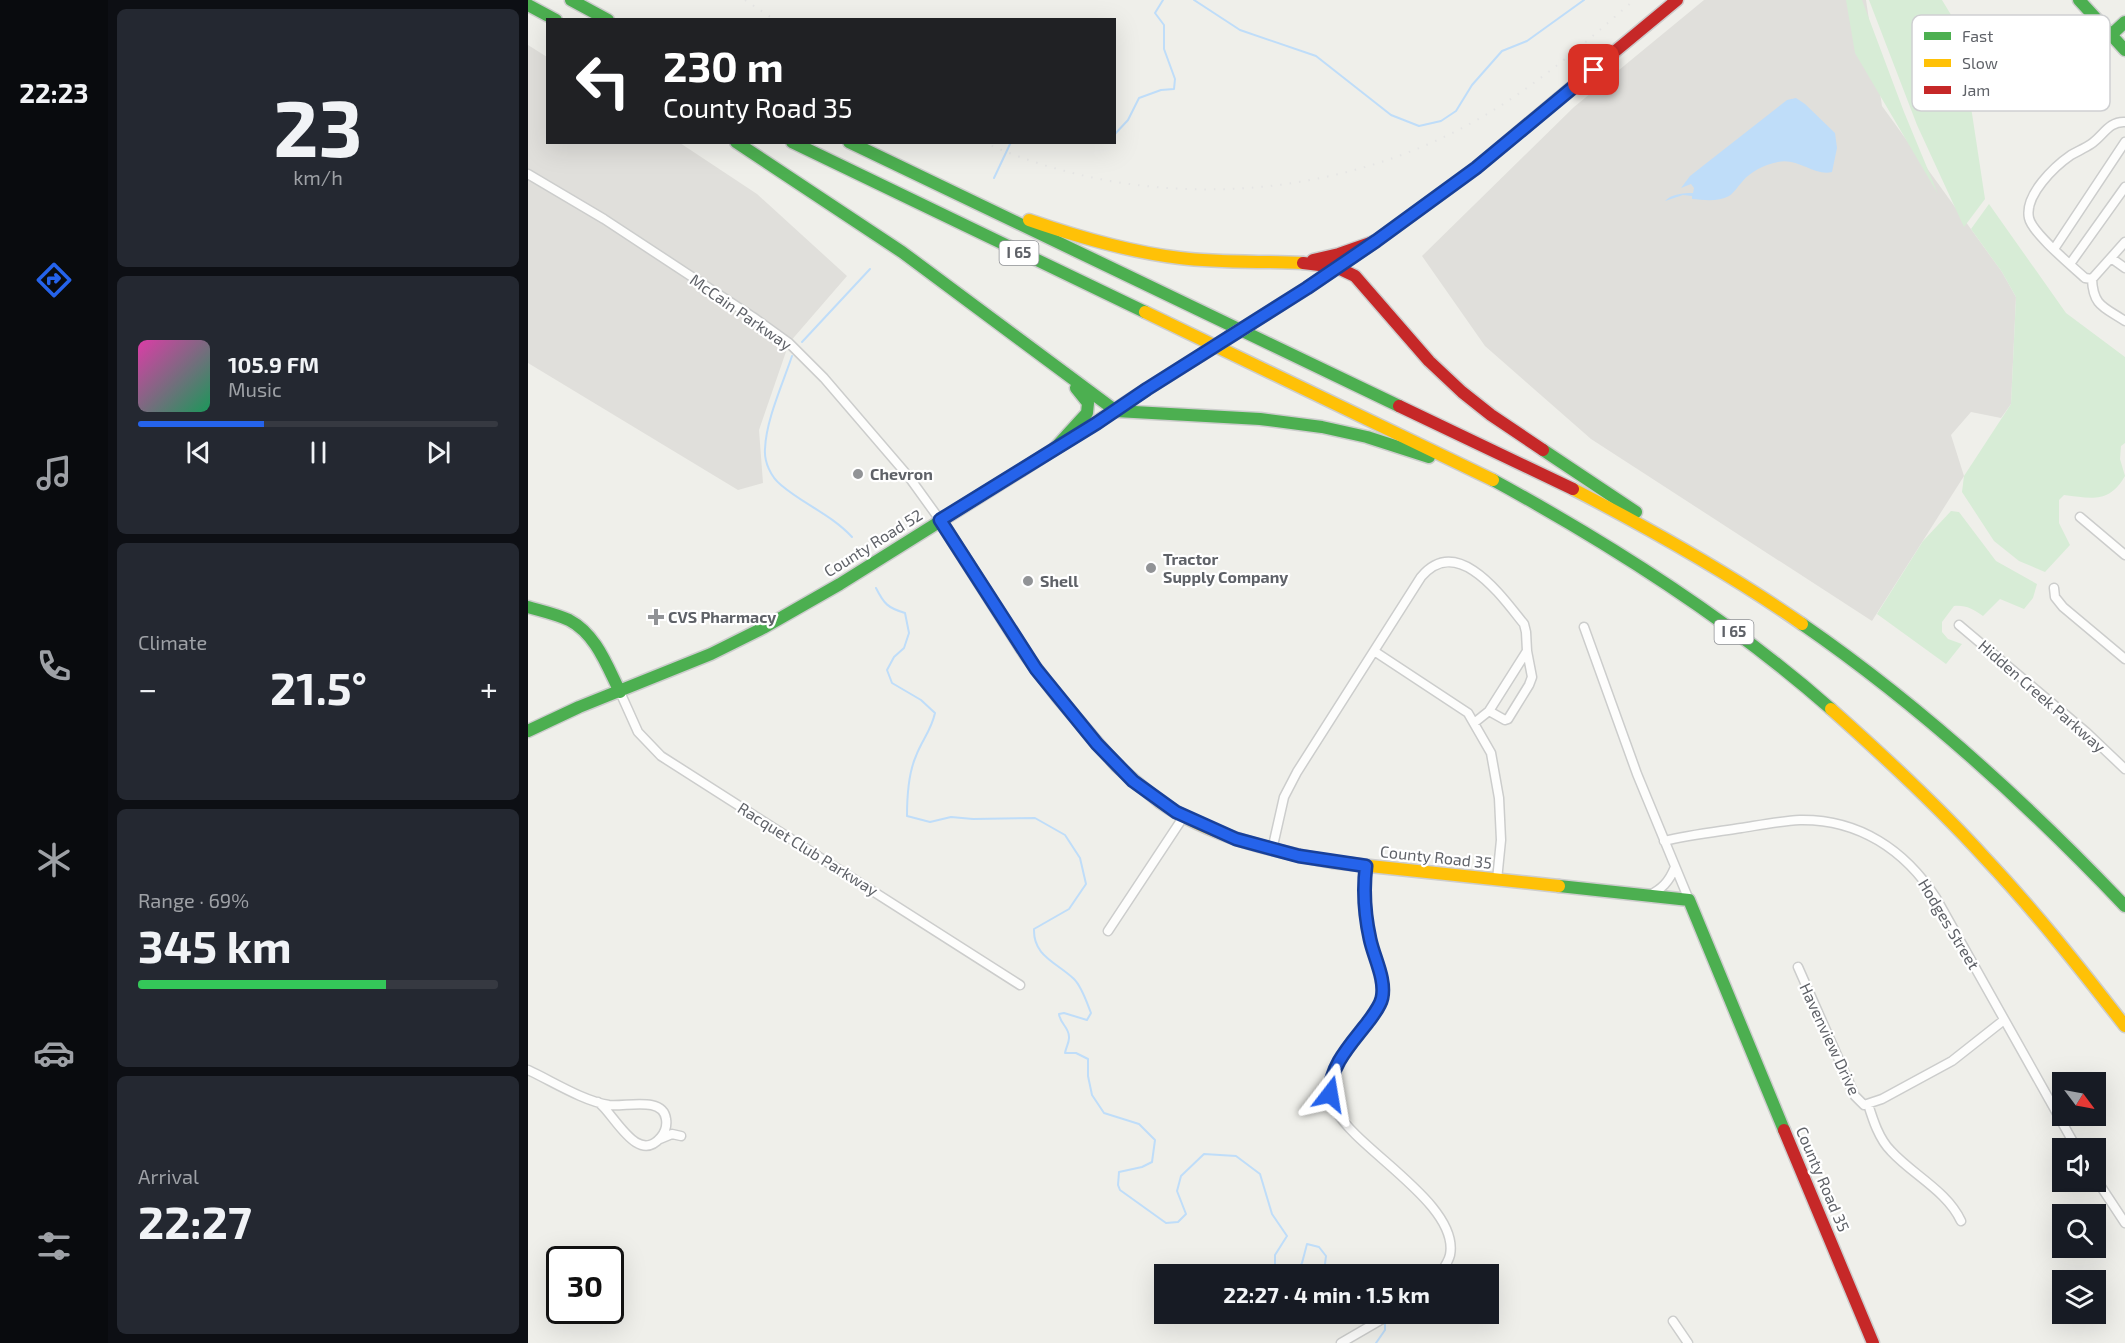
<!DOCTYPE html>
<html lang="en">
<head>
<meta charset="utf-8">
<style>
  :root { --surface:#171b24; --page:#242831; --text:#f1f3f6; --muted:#9ea1a6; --line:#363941; --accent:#2563eb }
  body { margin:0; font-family:"Exo 2",sans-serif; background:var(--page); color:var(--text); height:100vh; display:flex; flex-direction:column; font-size:22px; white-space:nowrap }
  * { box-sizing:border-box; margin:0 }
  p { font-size:20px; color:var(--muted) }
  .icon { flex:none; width:33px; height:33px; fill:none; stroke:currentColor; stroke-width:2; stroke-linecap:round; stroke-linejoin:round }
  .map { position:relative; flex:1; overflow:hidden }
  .sheet { display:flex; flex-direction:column; gap:9px; padding:9px; background:#0d0f14; width:420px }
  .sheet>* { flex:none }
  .guide { position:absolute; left:18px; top:18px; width:570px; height:126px; border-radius:0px; box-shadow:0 6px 24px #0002; background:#202124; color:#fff; overflow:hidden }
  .needle { width:39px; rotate:122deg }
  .fabs { position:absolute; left:1524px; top:1072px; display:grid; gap:12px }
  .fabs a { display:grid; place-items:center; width:54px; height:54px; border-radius:0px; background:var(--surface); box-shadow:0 6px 24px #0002; font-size:30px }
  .speed { position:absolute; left:18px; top:1246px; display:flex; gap:12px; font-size:30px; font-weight:700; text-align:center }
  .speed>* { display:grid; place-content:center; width:78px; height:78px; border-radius:50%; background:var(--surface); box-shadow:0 6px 24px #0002; line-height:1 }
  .speed .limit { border:3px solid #111; border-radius:9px; background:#fff; color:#111 }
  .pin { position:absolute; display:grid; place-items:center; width:51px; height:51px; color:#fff; margin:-26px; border-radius:12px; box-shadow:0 3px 9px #0006 }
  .me { position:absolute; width:66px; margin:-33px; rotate:14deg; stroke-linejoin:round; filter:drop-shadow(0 0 4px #0008) }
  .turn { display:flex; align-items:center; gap:21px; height:126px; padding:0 18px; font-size:27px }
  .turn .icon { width:78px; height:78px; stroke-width:2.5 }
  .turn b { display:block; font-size:42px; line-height:51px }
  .big { font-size:45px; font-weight:700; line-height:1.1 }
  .sheet .tile { flex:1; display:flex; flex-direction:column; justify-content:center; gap:9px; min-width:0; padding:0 21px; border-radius:9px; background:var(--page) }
  .sheet .dial { align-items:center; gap:0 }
  .dial b { font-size:78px; line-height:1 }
  .song { display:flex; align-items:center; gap:18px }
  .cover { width:72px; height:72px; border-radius:9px; background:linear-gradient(135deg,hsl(320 70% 55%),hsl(150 70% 35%)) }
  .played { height:6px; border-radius:3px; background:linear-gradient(90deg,var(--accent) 35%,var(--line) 35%) }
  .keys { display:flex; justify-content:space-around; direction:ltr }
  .heat { display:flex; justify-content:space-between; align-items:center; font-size:33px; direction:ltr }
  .charge { height:9px; border-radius:4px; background:linear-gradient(90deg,#34c759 69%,var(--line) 0) }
  .trip { position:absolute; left:626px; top:1264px; width:345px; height:60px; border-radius:0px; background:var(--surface); box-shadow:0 6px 24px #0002; font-weight:700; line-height:60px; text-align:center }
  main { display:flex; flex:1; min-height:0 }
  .tabs { display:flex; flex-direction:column; width:108px; justify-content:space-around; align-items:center; background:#090b0e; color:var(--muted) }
  .tabs .icon { width:42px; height:42px }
  .tabs .selected { color:var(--accent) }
  .tabs b { font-size:27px; color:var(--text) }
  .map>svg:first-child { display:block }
</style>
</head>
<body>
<main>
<nav class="tabs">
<b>22:23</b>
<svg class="icon selected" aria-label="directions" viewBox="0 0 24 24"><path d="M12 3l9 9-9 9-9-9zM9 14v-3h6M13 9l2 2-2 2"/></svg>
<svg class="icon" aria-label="music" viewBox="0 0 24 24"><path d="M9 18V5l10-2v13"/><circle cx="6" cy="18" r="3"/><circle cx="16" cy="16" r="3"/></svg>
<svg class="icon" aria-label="phone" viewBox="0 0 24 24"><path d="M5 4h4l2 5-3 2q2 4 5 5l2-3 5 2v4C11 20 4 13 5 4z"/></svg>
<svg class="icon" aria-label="climate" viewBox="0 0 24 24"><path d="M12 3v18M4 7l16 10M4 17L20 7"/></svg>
<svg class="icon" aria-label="car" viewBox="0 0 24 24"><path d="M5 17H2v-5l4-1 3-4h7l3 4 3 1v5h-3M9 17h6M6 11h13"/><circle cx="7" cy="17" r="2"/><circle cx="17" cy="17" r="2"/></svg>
<svg class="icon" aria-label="filters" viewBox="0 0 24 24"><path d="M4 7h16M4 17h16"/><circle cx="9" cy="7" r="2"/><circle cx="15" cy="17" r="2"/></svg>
</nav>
<section class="sheet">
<div class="tile dial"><b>23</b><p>km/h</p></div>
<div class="tile">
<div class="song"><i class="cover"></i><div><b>105.9 FM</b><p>Music</p></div></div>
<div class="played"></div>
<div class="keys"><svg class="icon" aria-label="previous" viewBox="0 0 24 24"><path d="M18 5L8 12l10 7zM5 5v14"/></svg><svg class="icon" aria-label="pause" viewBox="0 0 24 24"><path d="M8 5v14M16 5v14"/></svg><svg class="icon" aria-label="next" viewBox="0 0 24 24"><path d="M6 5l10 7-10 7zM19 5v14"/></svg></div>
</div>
<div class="tile"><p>Climate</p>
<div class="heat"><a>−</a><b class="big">21.5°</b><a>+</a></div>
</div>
<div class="tile"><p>Range · 69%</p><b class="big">345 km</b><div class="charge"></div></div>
<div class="tile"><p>Arrival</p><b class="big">22:27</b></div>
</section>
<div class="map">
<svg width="1597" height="1343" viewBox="0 0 1597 1343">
  <rect width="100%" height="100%" fill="#efefea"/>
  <path fill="#e0dfdb" d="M1176 0H1338L1354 106 1474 272 1488 297 1483 404 1473 418 1443 412 1423 435 1436 476 1344 621 1063 439 957 346 894 256 1046 107Z
    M0 45 19 57 20 142 152 143 229 194 319 276 261 343 231 430 235 483 210 490 0 363Z"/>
  <path fill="#d7ecd6" d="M1318 0H1334L1376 112 1410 194 1327 53Z
    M1341 0H1414L1431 28 1457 199 1436 227 1389 125Z
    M1461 204 1538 313 1597 357V443L1593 446 1592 459 1597 476C1581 504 1563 498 1536 495L1531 500V523L1542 545 1517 572 1491 561 1466 541 1434 492 1436 476 1483 404 1488 297 1474 272 1443 229Z
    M1423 511 1431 512 1468 561 1509 584 1505 598 1496 609 1472 599 1455 616C1445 609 1438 605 1426 606L1414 622V632L1420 639 1434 644 1418 664 1349 614 1395 541Z"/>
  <path fill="#bfddf9" d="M1268 98 1277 104 1307 133 1309 148 1304 172C1288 177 1269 157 1250 162 1236 165 1223 171 1214 182 1210 186 1206 193 1201 196 1190 202 1176 200 1164 199V196L1155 195 1137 201C1143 194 1155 193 1165 193L1166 188 1163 184 1153 188 1162 176 1259 100Z"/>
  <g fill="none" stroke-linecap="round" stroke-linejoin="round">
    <path stroke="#bfddf9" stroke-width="2" d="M666 0 712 30 788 56 863 115 891 126 913 121 928 111 944 85 974 51 999 41 1056 0
      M586 135 600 120 611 98 633 90 646 89 647 79 636 49V25L627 13 635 0
      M466 178 483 142
      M274 342 342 269
      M264 356C255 383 238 420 237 449 236 462 243 477 253 485 275 504 304 515 324 537
      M348 588C356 604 360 608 377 613L381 633 376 648 366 657 359 670 364 683 393 700 407 713C403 731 394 740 388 756 380 774 379 797 379 816L402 822 423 817 445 819 507 818 537 835 552 858 558 884 541 909 506 929C505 956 528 962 546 979 554 987 559 1003 563 1013L559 1020 536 1013 531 1014C532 1024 542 1028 541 1038 541 1043 538 1047 537 1053H548L560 1059V1076L564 1095 576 1113 611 1124 627 1140 624 1162 614 1167 591 1172 590 1185 592 1190 638 1223 650 1222 658 1214 649 1191 653 1176 676 1154 708 1156 732 1174 744 1214 759 1236 747 1255V1273L753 1275
      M765 1275 774 1263 779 1244 791 1247 798 1256 796 1272 799 1275
      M848 1343 857 1330V1324"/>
    <g stroke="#cccdcc" stroke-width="11">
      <path id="street" d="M1597 122C1581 121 1575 136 1563 144 1557 148 1550 151 1543 155 1527 166 1496 195 1501 218 1504 233 1544 266 1557 278L1564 279 1597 242
        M0 174 76 219 225 317 261 343 296 378 381 477 412 520
        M1526 249 1597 142
        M1583 258 1597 268
        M1542 264 1597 187
        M1564 279C1565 306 1576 307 1597 321
        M1552 517 1597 555
        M1526 588 1527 597 1535 607 1597 659
        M1431 625 1558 732 1597 769
        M1056 627 1109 774 1161 900
        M846 651 940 713 963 753 971 798 973 840 969 880
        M92 692 110 732 133 756 492 985
        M961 711 977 720 980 719 1001 685 1004 677 999 651
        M1136 841C1161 835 1187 832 1213 828 1232 825 1252 821 1272 820 1331 819 1377 850 1408 898L1549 1149
        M744 850 756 797 769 772 893 577C930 533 974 597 996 624L998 632 999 651 961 711 946 723
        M838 866C835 888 837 912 841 934 845 955 860 980 853 1001 840 1038 783 1067 809 1112 831 1151 932 1205 922 1255 920 1263 915 1269 911 1275
        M1120 896C1134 889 1141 882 1147 867
        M580 931 656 816
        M1270 967 1327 1096 1336 1105 1354 1099 1424 1061 1476 1020
        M0 1070C24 1081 55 1101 81 1105 98 1107 135 1096 138 1119 139 1125 137 1132 133 1137 109 1166 86 1113 70 1102
        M1340 1104C1345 1120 1351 1139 1363 1151 1385 1175 1419 1191 1433 1221
        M132 1139 144 1134 153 1136
        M1568 1179 1597 1223
        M1145 1321 1160 1343
        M813 1343 863 1314"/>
    </g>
    <g stroke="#cdcdcd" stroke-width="15">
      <path id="fast" d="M43 0 80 20
        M1551 0 1597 50
        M0 5 28 20
        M1583 35 1597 22
        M208 142 374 252 588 411 732 419 794 427 839 437 901 457
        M264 142 617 312
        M321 142 871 406
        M779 288 848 241 948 168 1085 53
        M527 448 559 413 560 403 548 388
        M1015 450 1108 512
        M965 480C1084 545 1201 619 1303 709
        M412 520 498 655 529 696 589 766 632 802
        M0 607C14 611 28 614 41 620 68 634 79 666 92 692
        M1274 624C1393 706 1498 802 1597 906
        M0 731 51 707 183 654 235 628 312 584 494 470
        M1031 886 1161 900 1256 1130"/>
    </g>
    <g stroke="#cdcdcd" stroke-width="15">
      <path id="slow" d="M501 220C550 237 600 252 652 258 692 263 734 261 775 263
        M617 312 965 480
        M494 470 619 389
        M1045 489C1124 530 1201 573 1274 624
        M1303 709C1357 757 1409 805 1457 858 1507 911 1552 968 1597 1026
        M632 802C683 837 745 851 804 862L1031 886"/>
    </g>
    <g stroke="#cdcdcd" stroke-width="15">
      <path id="jam" d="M1085 53 1149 0
        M785 260 811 254 848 241
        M775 263 808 267 827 276 901 361 934 392 963 415 1015 450
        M871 406 1045 489
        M1256 1130 1345 1343"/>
    </g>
    <use href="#street" stroke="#fdfdfc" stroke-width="8"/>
    <use href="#fast" stroke="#4caf50" stroke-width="12"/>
    <use href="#slow" stroke="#ffc107" stroke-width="12"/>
    <use href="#jam" stroke="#c62828" stroke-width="12"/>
    <path stroke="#e5e5e4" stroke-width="2" stroke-dasharray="1.5 8" stroke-linecap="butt" d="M217 0 247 20
      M455 142C610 212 799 204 947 121 1006 88 1056 44 1106 0"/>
    <g stroke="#cdcdcd" stroke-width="15" stroke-linecap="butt">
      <path id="fast-bridge" d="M619 389 779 288"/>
    </g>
    <use href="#fast-bridge" stroke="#4caf50" stroke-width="12"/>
  </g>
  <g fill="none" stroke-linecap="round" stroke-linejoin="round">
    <g stroke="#184099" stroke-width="15">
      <path id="route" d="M802 1094C801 1066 824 1043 840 1022 845 1015 852 1007 854 998 858 979 846 958 842 939 837 916 835 890 838 866L771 856 708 839 648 812 605 781 569 744 508 669 412 520 569 423 619 389 779 288 848 241 948 168 1066 70"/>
    </g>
    <use href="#route" stroke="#2563eb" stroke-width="10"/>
  </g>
  <g fill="#919396" stroke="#fff" stroke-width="2">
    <circle cx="330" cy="474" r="6"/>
    <circle cx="623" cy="568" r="6"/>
    <circle cx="500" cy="581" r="6"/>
    <path d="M125 608h6v6h6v6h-6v6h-6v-6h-6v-6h6z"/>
  </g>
  <g text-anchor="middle" stroke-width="4.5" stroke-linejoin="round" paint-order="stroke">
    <g fill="#fff" stroke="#8f9195" stroke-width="1.5">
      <rect x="471.5" y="241" width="39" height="24" rx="4.5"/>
      <rect x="1186.5" y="620" width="39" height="24" rx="4.5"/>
    </g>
    <g font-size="15" font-weight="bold" fill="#5f6268">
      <text x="491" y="258">I 65</text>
      <text x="1206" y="637">I 65</text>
    </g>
    <g font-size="16" fill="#5f6268" stroke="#fff">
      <text transform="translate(213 312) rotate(35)" y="6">McCain Parkway</text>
      <text transform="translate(345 543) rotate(-32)" y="6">County Road 52</text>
      <text transform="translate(1514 696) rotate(41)" y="6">Hidden Creek Parkway</text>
      <text transform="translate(280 849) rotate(32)" y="6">Racquet Club Parkway</text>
      <text transform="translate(908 857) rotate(6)" y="6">County Road 35</text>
      <text transform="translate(1421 924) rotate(59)" y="6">Hodges Street</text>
      <text transform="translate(1302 1039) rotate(65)" y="6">Havenview Drive</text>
      <text transform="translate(1295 1179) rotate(67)" y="6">County Road 35</text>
    </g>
    <g font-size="16" font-weight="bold" fill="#5f6268" stroke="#fff" text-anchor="start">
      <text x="342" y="480">Chevron</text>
      <text x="635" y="565">Tractor<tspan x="635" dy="18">Supply Company</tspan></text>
      <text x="512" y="587">Shell</text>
      <text x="140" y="623">CVS Pharmacy</text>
    </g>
  </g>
  <rect x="1384" y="15" width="198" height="96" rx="9" fill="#fff" stroke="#cfd0d2" stroke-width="1.5"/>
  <rect x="1396" y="32" width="27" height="8" fill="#4caf50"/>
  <rect x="1396" y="59" width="27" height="8" fill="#ffc107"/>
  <rect x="1396" y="86" width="27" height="8" fill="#c62828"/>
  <g font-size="16" fill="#5f6268">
    <text x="1434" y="42">Fast</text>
    <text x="1434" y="69">Slow</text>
    <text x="1434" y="96">Jam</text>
  </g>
</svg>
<div class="fabs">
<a><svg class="needle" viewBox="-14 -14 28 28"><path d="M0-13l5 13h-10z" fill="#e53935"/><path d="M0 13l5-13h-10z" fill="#9ea1a6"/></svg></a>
<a><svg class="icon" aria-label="sound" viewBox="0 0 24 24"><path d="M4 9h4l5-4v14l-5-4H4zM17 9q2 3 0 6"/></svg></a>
<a><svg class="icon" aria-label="search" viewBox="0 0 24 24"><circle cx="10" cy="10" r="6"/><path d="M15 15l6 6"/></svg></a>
<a><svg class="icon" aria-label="layers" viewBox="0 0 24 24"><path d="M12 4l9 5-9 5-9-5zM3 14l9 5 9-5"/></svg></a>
</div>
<div class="speed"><div class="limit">30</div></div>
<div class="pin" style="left:1066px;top:70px;background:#d93025"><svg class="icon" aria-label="arrive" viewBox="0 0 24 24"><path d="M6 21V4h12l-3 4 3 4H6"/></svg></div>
<svg class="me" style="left:802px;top:1094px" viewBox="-20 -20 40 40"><path d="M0-17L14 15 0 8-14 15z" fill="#2563eb" stroke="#fff" stroke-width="4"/></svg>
<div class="trip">22:27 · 4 min · 1.5 km</div>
<div class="guide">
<div class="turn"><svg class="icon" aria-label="left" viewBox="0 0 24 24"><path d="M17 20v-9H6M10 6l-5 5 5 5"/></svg><div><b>230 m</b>County Road 35</div></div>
</div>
</div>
</main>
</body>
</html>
